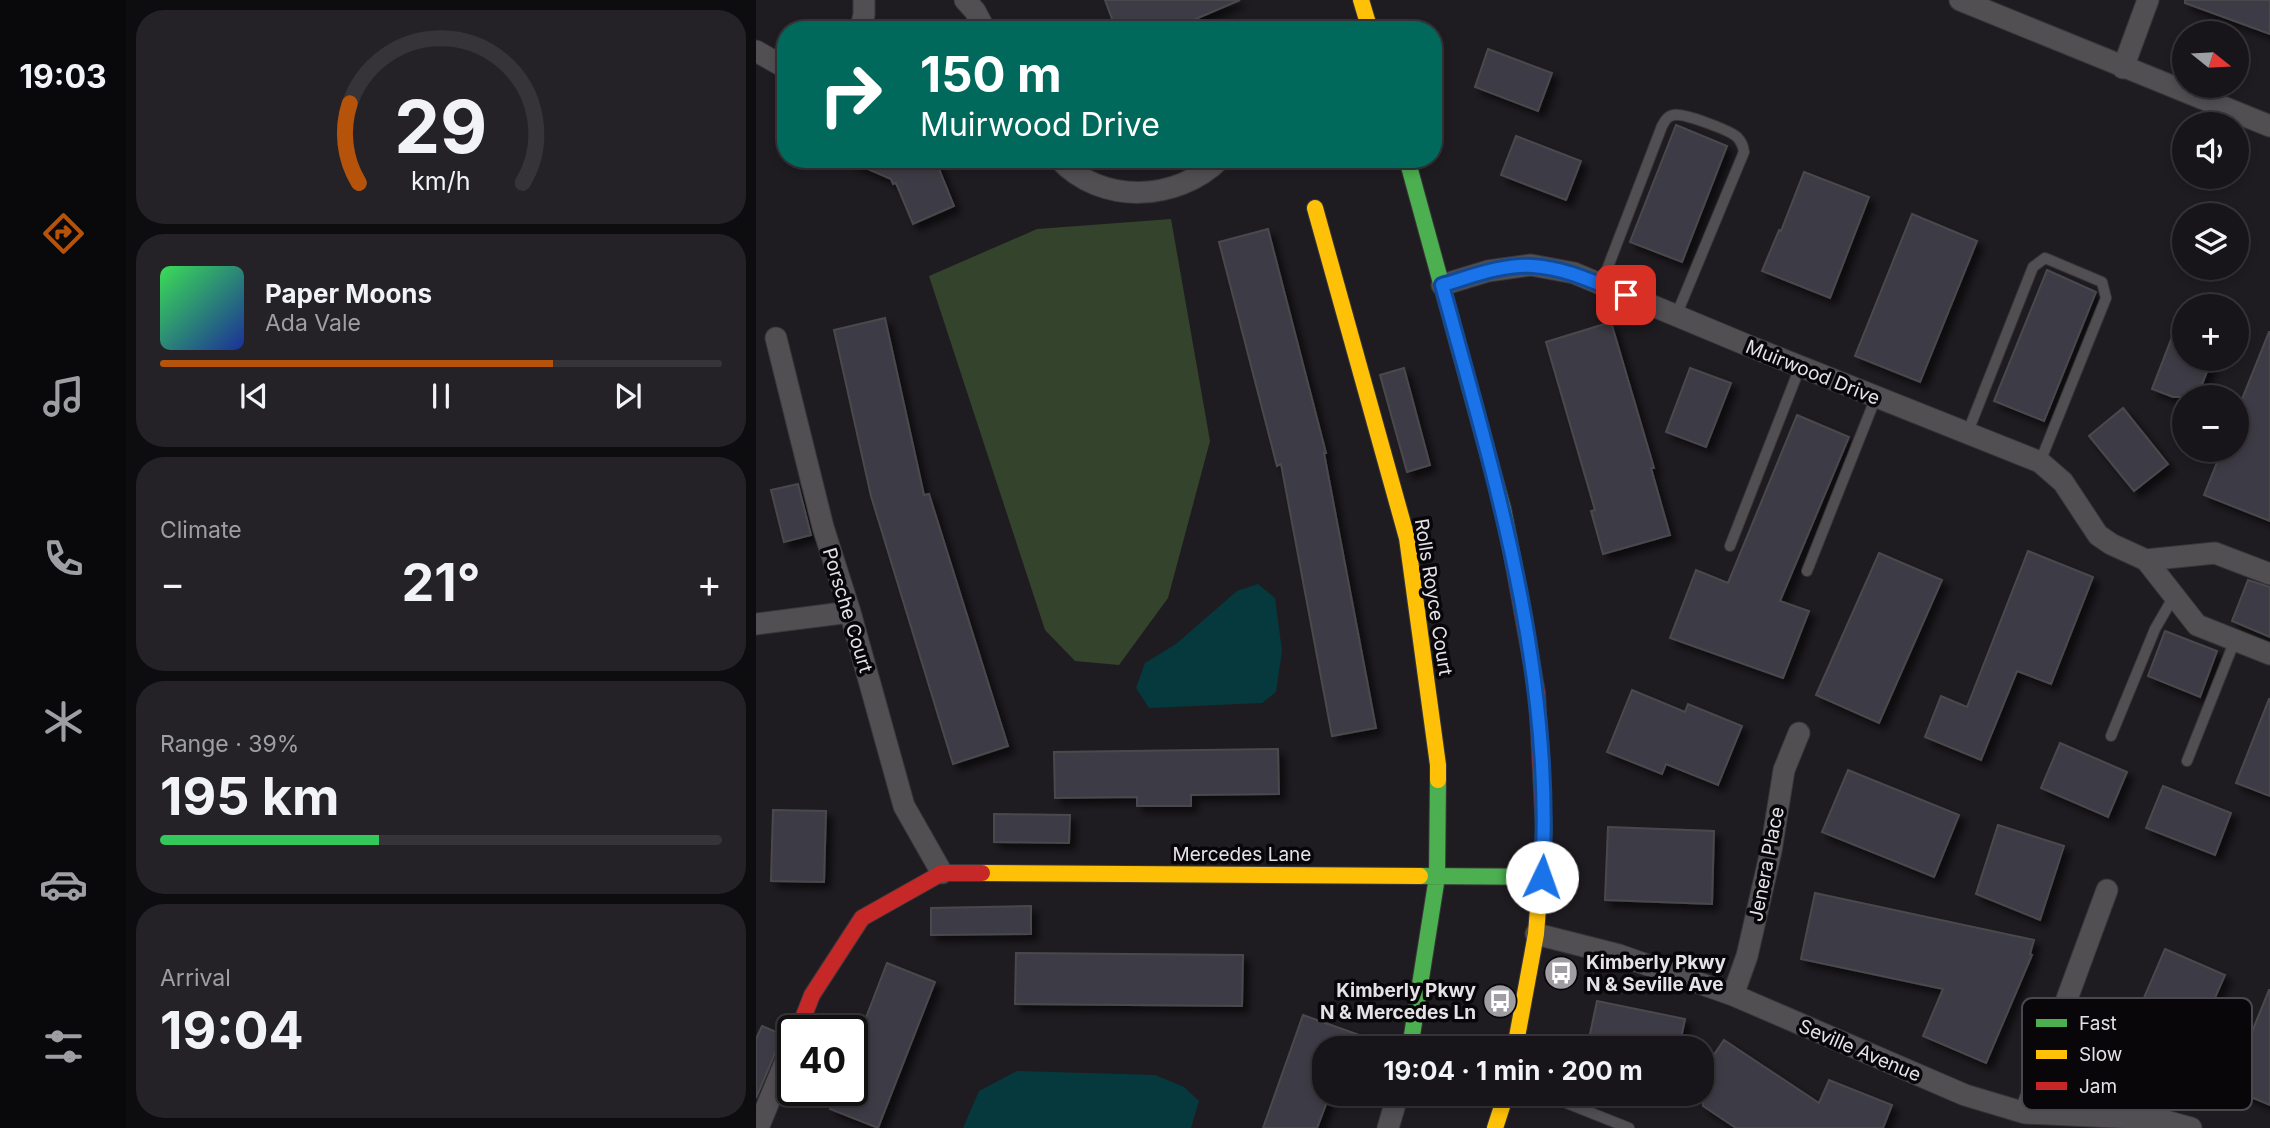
<!DOCTYPE html>
<html lang="en">
<head>
<meta charset="utf-8">
<style>
  :root { --surface:#171519; --page:#242226; --text:#f1f3f6; --muted:#9e9fa2; --line:#363438; --accent:#b45309 }
  body { margin:0; font-family:Inter,sans-serif; background:var(--page); color:var(--text); height:100vh; display:flex; flex-direction:column; font-size:26px; white-space:nowrap }
  * { box-sizing:border-box; margin:0 }
  p { font-size:23px; color:var(--muted) }
  .icon { flex:none; width:38px; height:38px; fill:none; stroke:currentColor; stroke-width:2; stroke-linecap:round; stroke-linejoin:round }
  .map { position:relative; flex:1; overflow:hidden }
  .sheet { display:flex; flex-direction:column; gap:10px; padding:10px; background:#0d0c0e; width:630px }
  .sheet>* { flex:none }
  .guide { position:absolute; left:21px; top:21px; width:665px; height:147px; border-radius:28px; box-shadow:0 4px 10px #0003,0 0 0 2px var(--line); background:#00695c; color:#fff; overflow:hidden }
  .needle { width:46px; rotate:108deg }
  .tools { position:absolute; left:1416px; top:21px; display:grid; gap:14px }
  .tools a { display:grid; place-items:center; width:77px; height:77px; border-radius:50%; background:var(--surface); box-shadow:0 4px 10px #0003,0 0 0 2px var(--line); font-size:35px }
  .speed { position:absolute; left:21px; top:1015px; display:flex; gap:14px; font-size:35px; font-weight:700; text-align:center }
  .speed>* { display:grid; place-content:center; width:91px; height:91px; border-radius:50%; background:var(--surface); box-shadow:0 4px 10px #0003,0 0 0 2px var(--line); line-height:1 }
  .speed .limit { border:4px solid #111; border-radius:10px; background:#fff; color:#111 }
  .pin { position:absolute; display:grid; place-items:center; width:60px; height:60px; color:#fff; margin:-30px; border-radius:14px; box-shadow:0 4px 10px #0006 }
  .me { position:absolute; width:77px; margin:-38px; rotate:3deg; stroke-linejoin:round; filter:drop-shadow(0 0 5px #0008) }
  .turn { display:flex; align-items:center; gap:24px; height:147px; padding:0 28px; font-size:32px }
  .turn .icon { width:91px; height:91px; stroke-width:2.5 }
  .turn b { display:block; font-size:49px; line-height:60px }
  .big { font-size:52px; font-weight:700; line-height:1.1 }
  .sheet .tile { flex:1; display:flex; flex-direction:column; justify-content:center; gap:10px; min-width:0; padding:0 24px; border-radius:28px; background:var(--page) }
  .sheet .dial { align-items:center; gap:0 }
  .dial svg { height:182px; overflow:visible; fill:none; stroke:var(--line); stroke-width:7; stroke-linecap:round; text-anchor:middle }
  .dial text { fill:var(--text); stroke:none }
  .song { display:flex; align-items:center; gap:21px }
  .cover { width:84px; height:84px; border-radius:10px; background:linear-gradient(135deg,hsl(130 70% 55%),hsl(230 70% 35%)) }
  .played { height:7px; border-radius:4px; background:linear-gradient(90deg,var(--accent) 70%,var(--line) 70%) }
  .keys { display:flex; justify-content:space-around; direction:ltr }
  .heat { display:flex; justify-content:space-between; align-items:center; font-size:38px; direction:ltr }
  .charge { height:10px; border-radius:5px; background:linear-gradient(90deg,#34c759 39%,var(--line) 0) }
  .trip { position:absolute; left:556px; top:1036px; width:402px; height:70px; border-radius:28px; background:var(--surface); box-shadow:0 4px 10px #0003,0 0 0 2px var(--line); font-weight:700; line-height:70px; text-align:center }
  main { display:flex; flex:1; min-height:0 }
  .dock { display:flex; flex-direction:column; width:126px; justify-content:space-around; align-items:center; background:#09080a; color:var(--muted) }
  .dock .icon { width:49px; height:49px }
  .dock .active { color:var(--accent) }
  .dock b { font-size:32px; color:var(--text) }
  .map>svg:first-child { display:block }
</style>
</head>
<body>
<main>
<nav class="dock">
<b>19:03</b>
<svg class="icon active" aria-label="directions" viewBox="0 0 24 24"><path d="M12 3l9 9-9 9-9-9zM9 14v-3h6M13 9l2 2-2 2"/></svg>
<svg class="icon" aria-label="music" viewBox="0 0 24 24"><path d="M9 18V5l10-2v13"/><circle cx="6" cy="18" r="3"/><circle cx="16" cy="16" r="3"/></svg>
<svg class="icon" aria-label="phone" viewBox="0 0 24 24"><path d="M5 4h4l2 5-3 2q2 4 5 5l2-3 5 2v4C11 20 4 13 5 4z"/></svg>
<svg class="icon" aria-label="climate" viewBox="0 0 24 24"><path d="M12 3v18M4 7l16 10M4 17L20 7"/></svg>
<svg class="icon" aria-label="car" viewBox="0 0 24 24"><path d="M5 17H2v-5l4-1 3-4h7l3 4 3 1v5h-3M9 17h6M6 11h13"/><circle cx="7" cy="17" r="2"/><circle cx="17" cy="17" r="2"/></svg>
<svg class="icon" aria-label="filters" viewBox="0 0 24 24"><path d="M4 7h16M4 17h16"/><circle cx="9" cy="7" r="2"/><circle cx="15" cy="17" r="2"/></svg>
</nav>
<section class="sheet">
<div class="tile dial"><svg viewBox="0 0 100 80">
<path d="M14 69A42 42 0 1 1 86 69"/>
<path d="M14 69A42 42 0 0 1 10 34" stroke="#b45309"/>
<text x="50" y="56" font-size="32" font-weight="700">29</text>
<text x="50" y="72" font-size="11">km/h</text>
</svg></div>
<div class="tile">
<div class="song"><i class="cover"></i><div><b>Paper Moons</b><p>Ada Vale</p></div></div>
<div class="played"></div>
<div class="keys"><svg class="icon" aria-label="previous" viewBox="0 0 24 24"><path d="M18 5L8 12l10 7zM5 5v14"/></svg><svg class="icon" aria-label="pause" viewBox="0 0 24 24"><path d="M8 5v14M16 5v14"/></svg><svg class="icon" aria-label="next" viewBox="0 0 24 24"><path d="M6 5l10 7-10 7zM19 5v14"/></svg></div>
</div>
<div class="tile"><p>Climate</p>
<div class="heat"><a>−</a><b class="big">21°</b><a>+</a></div>
</div>
<div class="tile"><p>Range · 39%</p><b class="big">195 km</b><div class="charge"></div></div>
<div class="tile"><p>Arrival</p><b class="big">19:04</b></div>
</section>
<div class="map">
<svg width="1514" height="1128" viewBox="0 0 1514 1128">
  <defs>
    <filter id="shadow"><feDropShadow dx="6" dy="6" stdDeviation="3.5" flood-color="#0009"/></filter>
  </defs>
  <rect width="100%" height="100%" fill="#1f1c21"/>
  <path fill="#33432c" d="M415 219 454 441 412 598 363 665 319 661 289 630 173 276 281 229Z"/>
  <path fill="#05393d" d="M502 584 519 598 526 651 520 692 506 703 393 708 380 688 389 663 420 644 481 591Z
    M261 1071 399 1075 428 1087 443 1101 435 1128H207L223 1091Z"/>
  <path fill="#3e3b44" stroke="#4a494d" stroke-width="2" filter="url(#shadow)" d="M349 0H484L414 30H376L373 22 359 27Z
    M1429 0H1514V34L1429 3Z
    M732 49 796 73 782 111 719 87Z
    M920 125 971 146 926 262 874 242Z
    M760 136 825 161 810 200 745 175Z
    M89 159H179L198 206 157 224 140 183 137 184 135 179Z
    M1048 172 1113 197 1074 298 1006 271 1023 230 1025 231Z
    M1156 214 1221 241 1164 382 1099 356Z
    M512 229 570 453H568L620 728 576 736 525 464 521 466 463 242Z
    M1291 270 1340 292 1288 421 1238 401Z
    M1426 311 1428 359H1456L1441 397H1417L1396 389Z
    M129 318 168 495 173 494 252 746 197 764 115 496 78 330Z
    M855 322 898 468H895L914 535 847 554 835 511 839 510 790 342Z
    M1513 332H1514V521L1448 495 1466 450H1480V414Z
    M648 368 674 465 651 472 624 375Z
    M934 368 975 383 950 447 910 432Z
    M1367 408 1412 464 1378 491 1333 436Z
    M1041 415 1093 437 1024 601 1053 611 1027 678 914 638 940 570 972 583Z
    M42 484 55 535 28 542 15 490Z
    M1272 551 1337 577 1295 684 1261 671 1225 760 1169 737 1185 696 1211 707Z
    M1123 553 1186 580 1123 723 1060 695Z
    M1492 580 1514 587V637L1476 621Z
    M1409 631 1461 651 1444 697 1392 676Z
    M876 690 929 712 932 704 986 726 962 785 910 764 906 774 851 752Z
    M1513 699H1514V796L1480 783Z
    M1304 743 1371 772 1352 817 1285 788Z
    M522 749 523 794 435 795V806H381V797L299 798 298 752Z
    M1092 770 1203 815 1178 877 1066 832Z
    M1407 786 1475 813 1459 855 1390 828Z
    M17 810 70 811 68 882 15 881Z
    M238 814 314 815 313 843 238 842Z
    M1242 825 1308 846 1284 920 1220 894Z
    M852 827 958 831 956 904 849 900Z
    M1059 893 1278 940 1274 954 1276 955 1230 1063 1167 1036 1187 989 1045 959Z
    M275 906V934L175 935V908Z
    M1409 949 1469 975 1427 1070 1368 1044Z
    M260 953 487 955 486 1006 259 1004Z
    M131 963 179 982 122 1128 74 1109 82 1090H96V1054Z
    M1513 990H1514V1105L1473 1088Z
    M841 1001 929 1019 923 1048H831Z
    M547 1015 631 1045V1048H569V1094H574L561 1128H507Z
    M6 1026 25 1034 26 1037 0 1098V1039Z
    M968 1040 1063 1103 1073 1080 1136 1105 1127 1128H980L947 1106V1071Z"/>
  <g fill="none" stroke-linecap="round" stroke-linejoin="round">
    <g stroke="#39363a" stroke-width="12">
      <path id="lane" d="M845 285 906 126C909 121 911 116 918 115 928 113 973 130 981 137 986 142 987 146 988 152L920 316
        M1211 434 1277 267 1289 258 1346 282 1350 298 1284 462
        M974 546 1044 367
        M1051 571 1120 397
        M1355 736 1399 629 1418 596
        M1431 761 1479 640
        M788 1094 873 1128"/>
    </g>
    <g stroke="#39363a" stroke-width="23">
      <path id="street" d="M209 0 219 11 229 30
        M1204 0 1514 126
        M104 30 108 15V0
        M0 51 23 64 30 65
        M1367 68 1392 0
        M303 159C345 205 421 202 464 159
        M686 285 732 271 775 265 818 273 998 348 1284 462 1307 482 1342 535 1355 544 1390 560
        M20 338 67 527 94 612 148 806 186 873
        M1514 574 1459 553 1390 560 1441 625 1514 654
        M0 624 94 612
        M780 934 863 955 977 995 1209 1095 1269 1113 1402 1119 1435 1128
        M977 995 991 956 1015 851 1028 770 1043 733
        M1269 1113 1351 890
        M2 1128 37 1043
        M632 1128 642 1094"/>
    </g>
    <g stroke="#39363a" stroke-width="18">
      <path id="fast" d="M651 159 747 509 753 539
        M664 876 786 877
        M654 1048 681 877 682 780"/>
    </g>
    <g stroke="#39363a" stroke-width="18">
      <path id="slow" d="M605 0 614 30
        M559 208 651 538 682 765V780
        M226 873 664 876
        M759 1048 780 934 788 831
        M739 1128 750 1094"/>
    </g>
    <g stroke="#39363a" stroke-width="18">
      <path id="jam" d="M753 539 781 693 788 831
        M42 1031 56 995 106 918 186 873H226"/>
    </g>
    <use href="#lane" stroke="#524f53" stroke-width="10"/>
    <use href="#street" stroke="#524f53" stroke-width="21"/>
    <use href="#fast" stroke="#4caf50" stroke-width="16"/>
    <use href="#slow" stroke="#ffc107" stroke-width="16"/>
    <use href="#jam" stroke="#c62828" stroke-width="16"/>
  </g>
  <g fill="none" stroke-linecap="round" stroke-linejoin="round">
    <g stroke="#114b97" stroke-width="18">
      <path id="route" d="M786 877C799 675 739 478 686 285 714 277 746 264 777 266 810 268 840 283 870 295"/>
    </g>
    <use href="#route" stroke="#1a73e8" stroke-width="12"/>
  </g>
  <defs>
    <g id="bus-disc" transform="scale(1.75)"><circle r="9.5" fill="#a09da2" stroke="#080609"/><path d="M-5-6H5V4H4V6H2V4H-2V6H-4V4H-5ZM-3.5-4V0h7V-4ZM-3.5 1.2v1.5H-2V1.2ZM2 1.2v1.5H3.5V1.2Z" fill="#fff"/></g>
  </defs>
  <g fill-rule="evenodd">
    <use href="#bus-disc" x="805" y="973"/>
    <use href="#bus-disc" x="744" y="1001"/>
  </g>
  <g text-anchor="middle" stroke-width="7" stroke-linejoin="round" paint-order="stroke">
    <g font-size="19" fill="#e5e2e7" stroke="#080609">
      <text transform="translate(1057 372) rotate(22)" y="7">Muirwood Drive</text>
      <text transform="translate(678 597) rotate(81)" y="7">Rolls Royce Court</text>
      <text transform="translate(92 610) rotate(73)" y="7">Porsche Court</text>
      <text x="486" y="861">Mercedes Lane</text>
      <text transform="translate(1010 864) rotate(-79)" y="7">Jenera Place</text>
      <text transform="translate(1104 1050) rotate(23)" y="7">Seville Avenue</text>
    </g>
    <g font-size="19" font-weight="bold" fill="#e5e2e7" stroke="#080609" text-anchor="start">
      <text x="830" y="969">Kimberly Pkwy<tspan x="830" dy="22">N &amp; Seville Ave</tspan></text>
      <text x="720" y="997" text-anchor="end">Kimberly Pkwy<tspan x="720" dy="22">N &amp; Mercedes Ln</tspan></text>
    </g>
  </g>
  <rect x="1266" y="998" width="230" height="112" rx="10" fill="#080609" stroke="#4a484c" stroke-width="2"/>
  <rect x="1280" y="1019" width="31" height="8" fill="#4caf50"/>
  <rect x="1280" y="1050" width="31" height="9" fill="#ffc107"/>
  <rect x="1280" y="1082" width="31" height="8" fill="#c62828"/>
  <g font-size="19" fill="#e5e2e7">
    <text x="1323" y="1030">Fast</text>
    <text x="1323" y="1061">Slow</text>
    <text x="1323" y="1093">Jam</text>
  </g>
</svg>
<div class="tools">
<a><svg class="needle" viewBox="-14 -14 28 28"><path d="M0-13l5 13h-10z" fill="#e53935"/><path d="M0 13l5-13h-10z" fill="#9e9fa2"/></svg></a>
<a><svg class="icon" aria-label="sound" viewBox="0 0 24 24"><path d="M4 9h4l5-4v14l-5-4H4zM17 9q2 3 0 6"/></svg></a>
<a><svg class="icon" aria-label="layers" viewBox="0 0 24 24"><path d="M12 4l9 5-9 5-9-5zM3 14l9 5 9-5"/></svg></a>
<a>+</a>
<a>−</a>
</div>
<div class="speed"><div class="limit">40</div></div>
<div class="pin" style="left:870px;top:295px;background:#d93025"><svg class="icon" aria-label="arrive" viewBox="0 0 24 24"><path d="M6 21V4h12l-3 4 3 4H6"/></svg></div>
<svg class="me" style="left:786px;top:877px" viewBox="-20 -20 40 40"><circle r="19" fill="#fff"/><path d="M0-13L10 11 0 6-10 11z" fill="#1a73e8"/></svg>
<div class="trip">19:04 · 1 min · 200 m</div>
<div class="guide">
<div class="turn"><svg class="icon" aria-label="right" viewBox="0 0 24 24"><path d="M7 20v-9h11M14 6l5 5-5 5"/></svg><div><b>150 m</b>Muirwood Drive</div></div>
</div>
</div>
</main>
</body>
</html>
